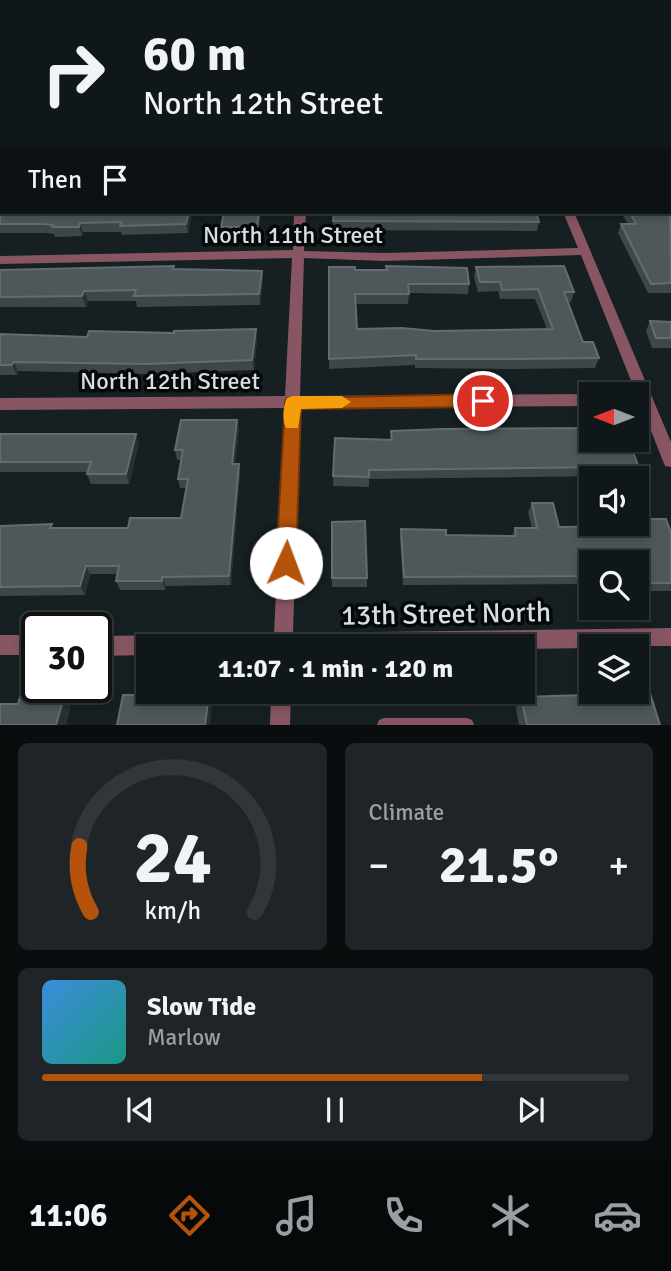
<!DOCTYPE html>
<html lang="en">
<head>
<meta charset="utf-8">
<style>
  :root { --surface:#10171a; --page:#1e2427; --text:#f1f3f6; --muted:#9c9fa2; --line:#303639; --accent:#b45309 }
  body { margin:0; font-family:Signika,sans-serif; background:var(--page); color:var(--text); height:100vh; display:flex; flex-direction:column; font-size:26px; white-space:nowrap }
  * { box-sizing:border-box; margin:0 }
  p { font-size:23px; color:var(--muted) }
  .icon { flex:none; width:38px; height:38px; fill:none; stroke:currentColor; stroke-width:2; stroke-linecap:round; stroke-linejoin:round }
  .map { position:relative; height:725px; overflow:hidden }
  .details { display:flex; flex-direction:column; gap:18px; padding:18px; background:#090d0e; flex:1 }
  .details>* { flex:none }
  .top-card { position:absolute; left:0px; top:0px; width:672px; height:214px; box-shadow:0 4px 10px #0003,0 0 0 2px var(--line); background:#10171a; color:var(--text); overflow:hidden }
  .needle { width:46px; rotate:270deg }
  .tools { position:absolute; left:579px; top:382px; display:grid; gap:14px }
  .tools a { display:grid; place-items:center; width:70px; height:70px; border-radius:0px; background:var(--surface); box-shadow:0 4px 10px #0003,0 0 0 2px var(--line); font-size:35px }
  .speed { position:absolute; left:21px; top:612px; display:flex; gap:14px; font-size:35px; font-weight:700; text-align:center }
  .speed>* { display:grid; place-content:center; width:91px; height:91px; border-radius:50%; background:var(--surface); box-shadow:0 4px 10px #0003,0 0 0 2px var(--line); line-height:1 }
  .speed .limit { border:4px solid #111; border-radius:10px; background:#fff; color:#111 }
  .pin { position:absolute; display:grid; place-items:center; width:60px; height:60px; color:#fff; margin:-30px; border:4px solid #fff; border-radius:50%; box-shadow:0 2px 7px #0007 }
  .me { position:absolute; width:77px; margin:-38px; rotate:2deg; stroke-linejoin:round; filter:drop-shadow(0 0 5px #0008) }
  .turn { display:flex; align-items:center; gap:24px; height:147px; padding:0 28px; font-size:32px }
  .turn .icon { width:91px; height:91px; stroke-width:2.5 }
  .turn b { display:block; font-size:49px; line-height:60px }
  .then { display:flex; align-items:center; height:66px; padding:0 28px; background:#0003; gap:14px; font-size:26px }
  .big { font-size:52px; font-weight:700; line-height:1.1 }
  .details .card { flex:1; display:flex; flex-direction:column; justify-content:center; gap:10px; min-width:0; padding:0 24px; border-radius:10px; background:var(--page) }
  .details .dial { align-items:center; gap:0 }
  .dial svg { height:182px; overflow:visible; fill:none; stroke:var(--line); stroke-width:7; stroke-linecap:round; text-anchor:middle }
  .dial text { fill:var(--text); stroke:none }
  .song { display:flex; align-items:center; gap:21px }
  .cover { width:84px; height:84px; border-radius:10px; background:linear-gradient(135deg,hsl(210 70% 55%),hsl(170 70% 35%)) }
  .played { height:7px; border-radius:4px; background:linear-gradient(90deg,var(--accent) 75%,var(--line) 75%) }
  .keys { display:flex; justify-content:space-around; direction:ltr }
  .heat { display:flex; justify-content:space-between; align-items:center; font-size:38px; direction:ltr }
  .details .tiles { flex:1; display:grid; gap:18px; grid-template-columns:1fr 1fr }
  .card:last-child { grid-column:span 2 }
  .trip { position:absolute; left:136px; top:634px; width:399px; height:70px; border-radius:0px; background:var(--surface); box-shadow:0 4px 10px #0003,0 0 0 2px var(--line); font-weight:700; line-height:70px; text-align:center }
  .dock { display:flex; height:112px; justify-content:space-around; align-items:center; background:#06090a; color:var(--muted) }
  .dock .icon { width:49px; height:49px }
  .dock .selected { color:var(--accent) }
  .dock b { font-size:32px; color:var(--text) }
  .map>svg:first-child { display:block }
</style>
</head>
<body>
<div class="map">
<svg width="671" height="725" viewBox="0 0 671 725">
  <rect width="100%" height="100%" fill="#161f22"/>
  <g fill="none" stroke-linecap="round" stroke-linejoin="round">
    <path fill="#885662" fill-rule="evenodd" d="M384 718H467L472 720 474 725H377L379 720Z"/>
    <path fill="#885662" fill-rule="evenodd" d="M197 0H205V2H198Z
      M284 0H292V2H284Z
      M447 0H455L456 2H449Z
      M608 0H616L617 2H610Z
      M0 27H2V31H0Z
      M670 36H671V40H670Z
      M670 55H671V59H670Z
      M0 81H2V87H0Z
      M670 145H671V152H670Z
      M294 212H306L304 251 384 253 578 248 563 212H574L671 442V467L665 466 663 461 581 255 384 261 304 258 300 396 592 394V406L300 408 293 633 671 628V646H592V648L523 649V646H149V655L96 656V636L274 634 285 408 0 410V398L285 396 292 258 0 264V256L293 250Z
      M0 635H37V655H0Z
      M271 691H291L290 725H270Z"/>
  </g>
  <path fill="#3e4649" d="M0 148H2V183H0Z
    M671 202V293H648L618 233 621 224H628L621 212H670Z
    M0 208 2 212 192 213 188 233 122 235 121 232H83L82 236 55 237 54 234 46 233H0Z
    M224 212H261L258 236H222L221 227Z
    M333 221 539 222 537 231 333 230Z
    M174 266V269L262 271 263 281 260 305 137 307 136 301H88L86 307H0V270Z
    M329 267 469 284 468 294 409 293 408 304H356L357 329 434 331 547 329 535 299H500L498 291 478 292 474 277 476 267 574 292 571 302H568L583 342 599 358 595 368 512 369 415 368V365L329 369Z
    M650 321 671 322V348H652L646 331Z
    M0 334 87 337 257 339 254 370 149 374 18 371 17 375H0Z
    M237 420 239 429 235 464 240 473 231 585 166 586 165 590H120L116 581 117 574H90L85 595 0 596V526L54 528H128L181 518 187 488H180L178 479 181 460H177L175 450Z
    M443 429 641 473 637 481V478H604L603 476 369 479V487L333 486 335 438 390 439 391 431Z
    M0 434 139 443 129 484H91L87 474 88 472H0Z
    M532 503 559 527 621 526 623 523H637L671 533V591H641L639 584H637V562H592V584L403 585 400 538 401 529 446 535 512 536 515 528H532L528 512Z
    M332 522 367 578V587H332Z
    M521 697 660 725H519L516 708Z"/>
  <path fill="#273033" d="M189 212 192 213 188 233 186 224Z
    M259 212H261L258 236 257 227Z
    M80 223 83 232 82 236 79 227Z
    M262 271 263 281 260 305 259 294Z
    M84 291 88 301 86 307 82 296Z
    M256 329 257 339 254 370 252 360Z
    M14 362 18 371 17 375 12 365Z
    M237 420 239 429 234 473 232 464Z
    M136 434 139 443 129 484 126 474Z
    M239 464 240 473 231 585 229 576Z
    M86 566 90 574 85 595 80 586Z
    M162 577 166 586 165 590 162 581Z
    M209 695 212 705 210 725H205Z
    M64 697 71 706 66 725H56Z"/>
  <path fill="#4e575a" stroke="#646c6f" stroke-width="2" d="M0 148H2V172H0Z
    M670 200 671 283 651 284 621 224H636L630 212H670Z
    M0 208H2V212H189L186 224 120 226 121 222 80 223 79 227H52L53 225 43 224H0Z
    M224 212H259L257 227H221Z
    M334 212H536L539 222 333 221Z
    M174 266 173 269 262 271 259 294 134 296 136 290 84 291 82 296 0 297V270Z
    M386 266 467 268 469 284H408L409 294H355L357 329 402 328 434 331 553 329 538 289 502 290 500 282H480L476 267 564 266 574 292H564L583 342H593L599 358 514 359H416V355L329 359V267H355V270H387Z
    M650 321 671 322V338H656Z
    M256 329 252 360 147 364 14 362 12 365H0V334L87 337 89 331 174 333V331Z
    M181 420H237L232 464H239L229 576 162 577V581H116L119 566H86L80 586 0 587V526L52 524 50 528H128L130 518H181L188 479H178L183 450H175Z
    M592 428V439H628L641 473 610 474 608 467 369 470V477L333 476 335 438 392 440 391 431 443 429Z
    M0 434H136L126 474H87L91 462H0Z
    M532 503H553L559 527 628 526 627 523H637V519H666L671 533V583H647L644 575H637V562H592V576L404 577 401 529 446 530V535L516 536 515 528H537Z
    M365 521 367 578H332V522Z
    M650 693 660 725H527L521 697Z
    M123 695H209L205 725H117Z
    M20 697H64L56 725H0V704H18Z"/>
  <path fill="#b45309" stroke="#753606" stroke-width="2" d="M483 394 491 401 483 407 301 409 296 563 293 570 286 572 279 570 276 563 285 402 287 398Z"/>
  <path fill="#f59e0b" d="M293 396H342L351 402 342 408 301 409 298 428H286C282 420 283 406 287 398Z"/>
  <g text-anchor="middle" stroke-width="7" stroke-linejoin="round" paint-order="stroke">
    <g font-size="24" fill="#d8dee0" stroke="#050809">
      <text x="293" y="243">North 11th Street</text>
      <text x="170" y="389">North 12th Street</text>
    </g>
    <g font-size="28" fill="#d8dee0" stroke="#050809">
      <text transform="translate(446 613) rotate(-1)" y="10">13th Street North</text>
    </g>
  </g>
</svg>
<div class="tools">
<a><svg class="needle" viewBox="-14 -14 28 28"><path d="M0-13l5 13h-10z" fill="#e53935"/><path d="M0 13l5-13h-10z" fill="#9c9fa2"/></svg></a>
<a><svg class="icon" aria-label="sound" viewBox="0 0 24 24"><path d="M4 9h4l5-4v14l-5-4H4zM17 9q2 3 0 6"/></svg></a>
<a><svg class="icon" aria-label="search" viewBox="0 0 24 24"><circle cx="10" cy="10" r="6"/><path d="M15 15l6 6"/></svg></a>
<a><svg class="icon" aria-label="layers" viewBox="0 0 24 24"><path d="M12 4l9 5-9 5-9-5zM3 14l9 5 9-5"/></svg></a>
</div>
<div class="speed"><div class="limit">30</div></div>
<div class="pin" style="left:483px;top:401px;background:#d93025"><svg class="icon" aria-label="arrive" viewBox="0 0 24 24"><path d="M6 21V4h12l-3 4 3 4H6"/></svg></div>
<svg class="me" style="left:286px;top:563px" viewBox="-20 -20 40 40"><circle r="19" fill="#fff"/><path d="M0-13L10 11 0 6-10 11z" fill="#b45309"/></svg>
<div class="trip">11:07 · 1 min · 120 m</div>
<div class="top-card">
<div class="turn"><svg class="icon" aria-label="right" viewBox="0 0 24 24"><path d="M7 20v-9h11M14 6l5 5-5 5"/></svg><div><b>60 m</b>North 12th Street</div></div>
<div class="then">Then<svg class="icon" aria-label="arrive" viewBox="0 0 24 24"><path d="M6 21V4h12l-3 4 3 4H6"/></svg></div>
</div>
</div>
<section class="details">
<div class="tiles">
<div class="card dial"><svg viewBox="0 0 100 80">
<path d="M14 69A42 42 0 1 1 86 69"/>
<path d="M14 69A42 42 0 0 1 9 40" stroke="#b45309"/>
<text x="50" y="56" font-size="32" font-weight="700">24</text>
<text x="50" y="72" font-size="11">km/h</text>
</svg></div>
<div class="card"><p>Climate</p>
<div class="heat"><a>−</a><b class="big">21.5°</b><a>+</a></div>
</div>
<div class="card">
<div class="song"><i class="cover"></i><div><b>Slow Tide</b><p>Marlow</p></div></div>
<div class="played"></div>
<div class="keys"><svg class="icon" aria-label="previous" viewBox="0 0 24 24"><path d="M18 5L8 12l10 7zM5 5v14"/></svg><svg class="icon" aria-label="pause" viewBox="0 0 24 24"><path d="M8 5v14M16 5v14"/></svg><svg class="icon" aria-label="next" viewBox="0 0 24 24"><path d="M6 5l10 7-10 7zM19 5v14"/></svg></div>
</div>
</div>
</section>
<nav class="dock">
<b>11:06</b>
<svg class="icon selected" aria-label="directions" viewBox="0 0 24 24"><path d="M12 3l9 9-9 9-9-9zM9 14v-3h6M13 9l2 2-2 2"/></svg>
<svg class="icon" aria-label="music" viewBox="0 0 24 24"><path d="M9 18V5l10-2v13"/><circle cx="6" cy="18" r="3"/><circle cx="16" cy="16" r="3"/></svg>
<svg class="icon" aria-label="phone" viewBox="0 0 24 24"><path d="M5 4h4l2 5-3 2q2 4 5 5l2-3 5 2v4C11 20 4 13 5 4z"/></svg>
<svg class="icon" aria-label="climate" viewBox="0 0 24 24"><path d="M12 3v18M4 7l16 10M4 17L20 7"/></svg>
<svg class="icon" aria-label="car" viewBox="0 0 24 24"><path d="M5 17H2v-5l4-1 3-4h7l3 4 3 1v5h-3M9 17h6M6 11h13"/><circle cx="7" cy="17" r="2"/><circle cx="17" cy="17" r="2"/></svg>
</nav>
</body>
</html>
